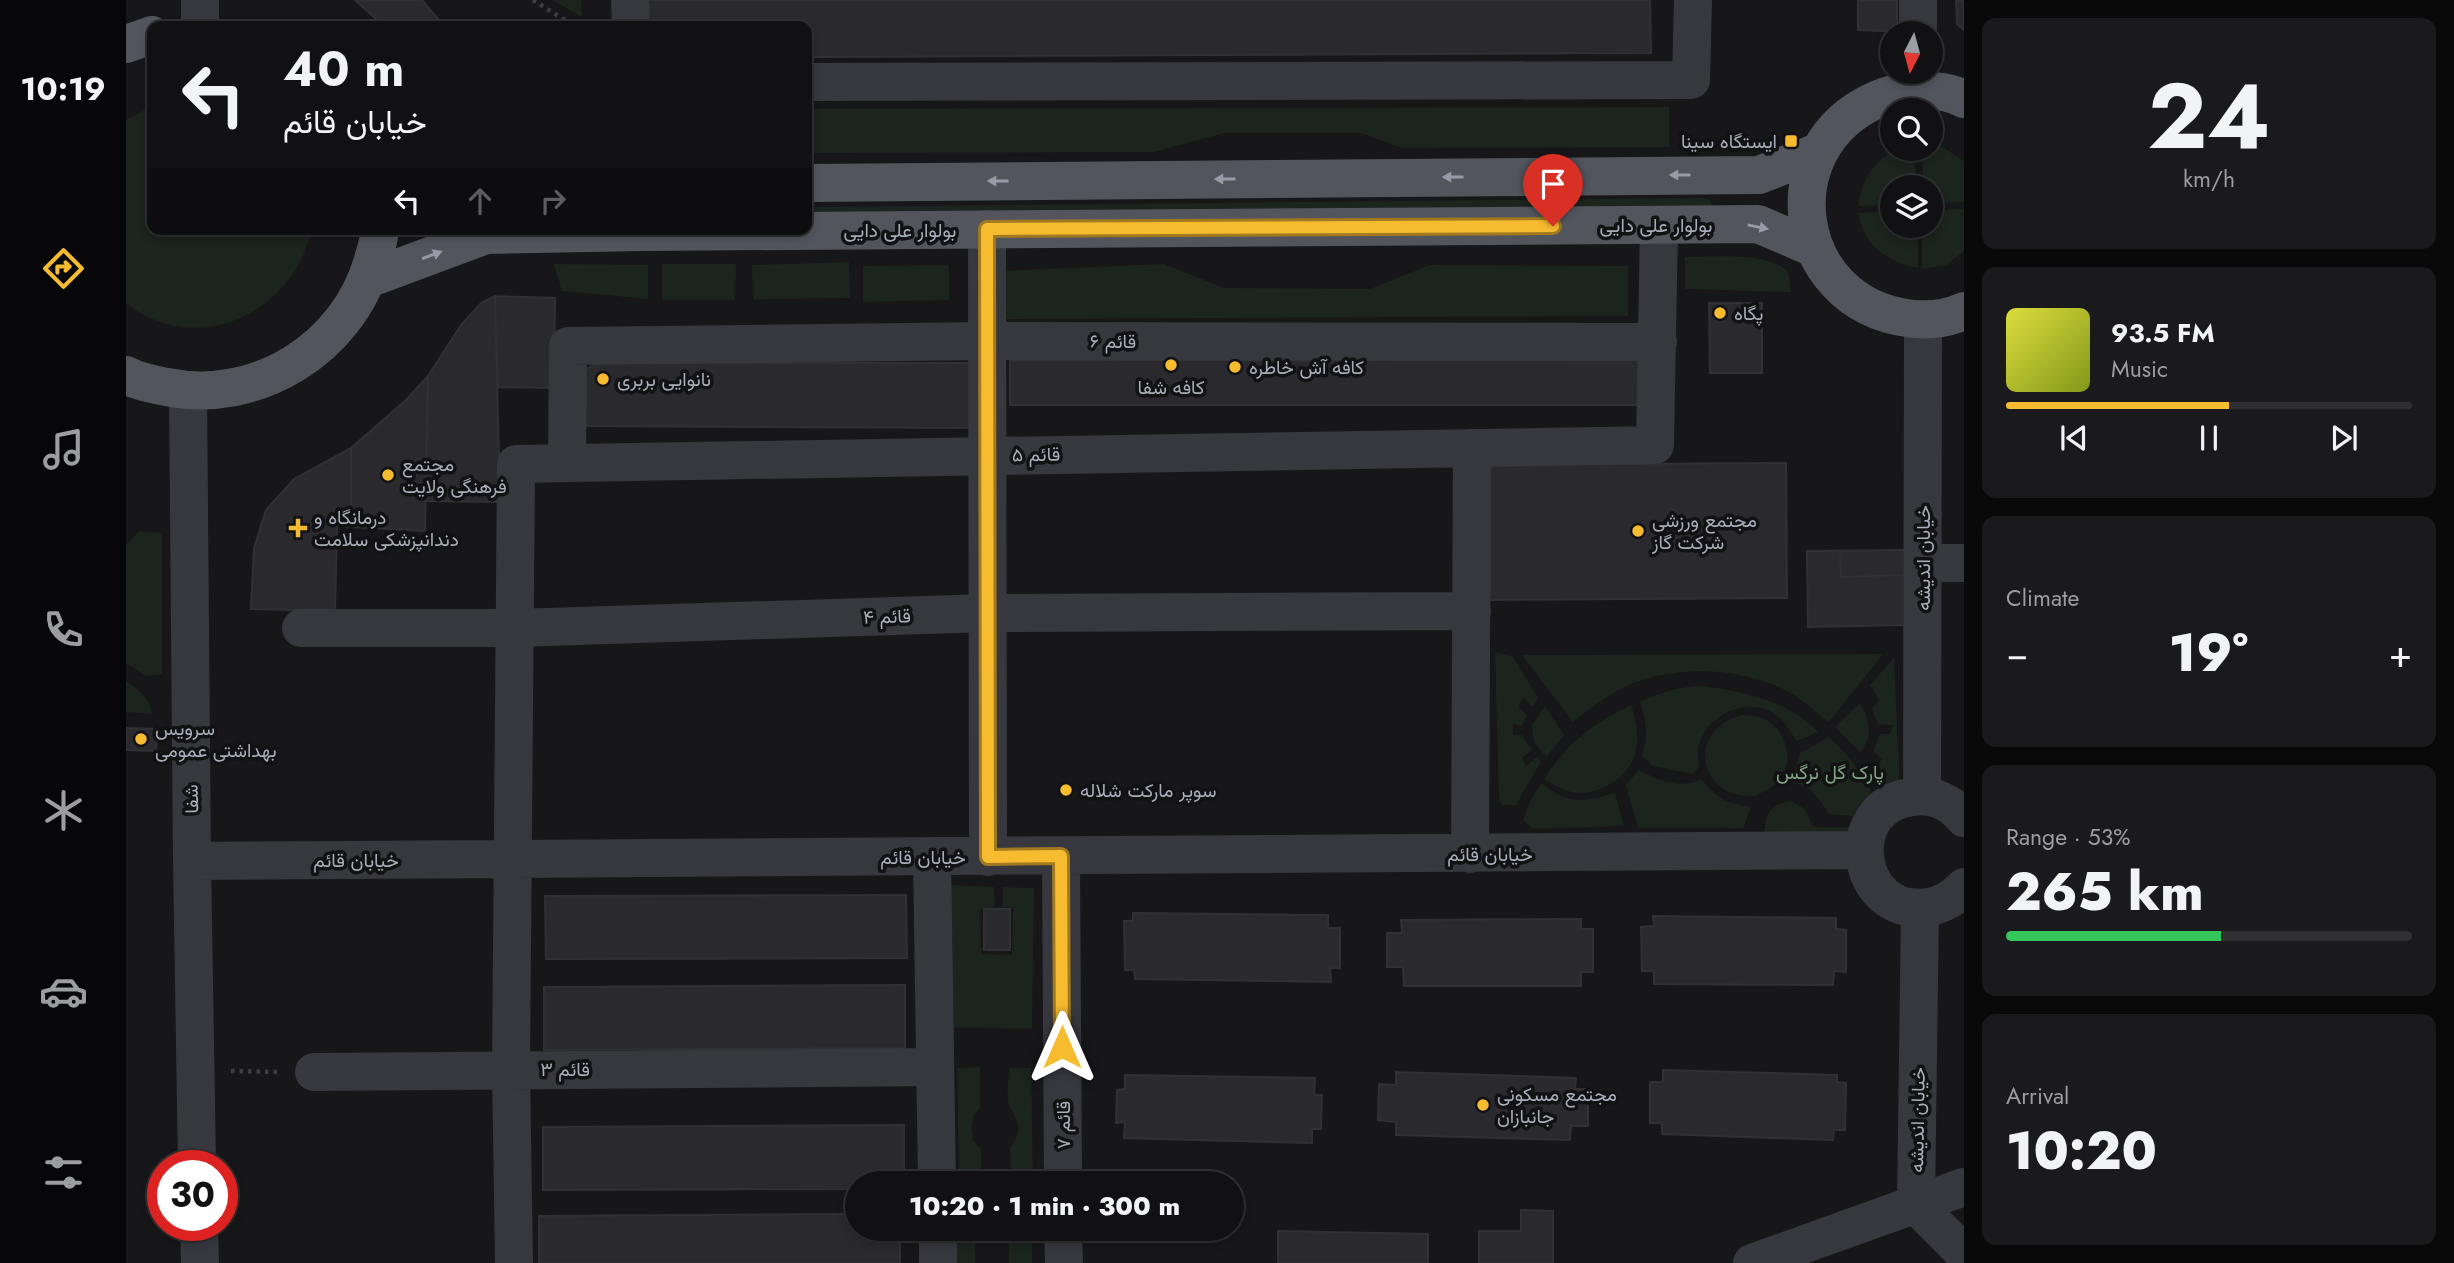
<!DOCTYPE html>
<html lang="en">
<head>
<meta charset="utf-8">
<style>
  :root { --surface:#111013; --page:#1a191c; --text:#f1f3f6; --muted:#9c9da0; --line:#303033; --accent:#f7bb30 }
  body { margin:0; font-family:Jost,Vazirmatn,sans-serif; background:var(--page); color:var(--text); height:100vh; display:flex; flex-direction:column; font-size:26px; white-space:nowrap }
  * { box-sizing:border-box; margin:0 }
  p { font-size:23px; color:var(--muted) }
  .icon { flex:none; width:38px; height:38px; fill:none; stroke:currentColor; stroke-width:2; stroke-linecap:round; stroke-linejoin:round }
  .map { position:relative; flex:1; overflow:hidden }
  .sheet { display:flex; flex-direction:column; gap:18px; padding:18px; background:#09090a; width:490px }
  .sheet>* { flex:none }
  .hud { position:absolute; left:21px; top:21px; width:665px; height:214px; border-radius:14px; box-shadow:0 4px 10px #0003,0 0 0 2px var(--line); background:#111013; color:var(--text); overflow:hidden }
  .needle { width:46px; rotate:186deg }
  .tools { position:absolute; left:1754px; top:21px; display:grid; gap:14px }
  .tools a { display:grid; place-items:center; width:63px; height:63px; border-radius:50%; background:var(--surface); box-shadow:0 4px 10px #0003,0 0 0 2px var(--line); font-size:35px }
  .speed { position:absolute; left:21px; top:1150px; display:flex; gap:14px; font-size:35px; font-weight:700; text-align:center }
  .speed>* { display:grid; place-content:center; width:91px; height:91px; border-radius:50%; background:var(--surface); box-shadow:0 4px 10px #0003,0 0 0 2px var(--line); line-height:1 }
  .speed .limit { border:10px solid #d22; background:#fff; color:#111 }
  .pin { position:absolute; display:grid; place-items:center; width:60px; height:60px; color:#fff; margin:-72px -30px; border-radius:50% 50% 50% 0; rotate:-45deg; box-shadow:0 0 7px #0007 }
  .pin .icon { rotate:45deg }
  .me { position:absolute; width:77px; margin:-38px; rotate:0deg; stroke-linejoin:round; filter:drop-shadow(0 0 5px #0008) }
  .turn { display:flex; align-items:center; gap:24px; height:147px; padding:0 21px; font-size:32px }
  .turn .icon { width:91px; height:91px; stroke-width:2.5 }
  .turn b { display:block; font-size:49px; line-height:60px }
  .lanes { display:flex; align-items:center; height:66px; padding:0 21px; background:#0003; justify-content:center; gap:35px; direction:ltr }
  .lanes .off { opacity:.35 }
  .big { font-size:52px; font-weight:800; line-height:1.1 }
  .sheet .card { flex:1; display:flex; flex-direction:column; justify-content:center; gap:10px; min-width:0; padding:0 24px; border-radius:14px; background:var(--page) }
  .sheet .dial { align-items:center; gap:0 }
  .dial b { font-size:91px; line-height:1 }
  .song { display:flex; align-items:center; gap:21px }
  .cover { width:84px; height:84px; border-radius:10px; background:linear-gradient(135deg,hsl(60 70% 55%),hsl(70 70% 35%)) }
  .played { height:7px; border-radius:4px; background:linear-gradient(90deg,var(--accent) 55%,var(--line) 55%) }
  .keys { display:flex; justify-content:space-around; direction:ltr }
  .heat { display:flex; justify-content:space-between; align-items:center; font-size:38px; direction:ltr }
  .charge { height:10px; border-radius:5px; background:linear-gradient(90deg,#34c759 53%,var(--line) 0) }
  .trip { position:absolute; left:719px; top:1171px; width:399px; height:70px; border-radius:35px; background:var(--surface); box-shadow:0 4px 10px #0003,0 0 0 2px var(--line); font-weight:800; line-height:70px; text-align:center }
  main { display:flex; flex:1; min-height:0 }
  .menu { display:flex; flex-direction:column; width:126px; justify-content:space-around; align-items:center; background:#070608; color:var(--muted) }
  .menu .icon { width:49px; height:49px }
  .menu .on { color:var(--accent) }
  .menu b { font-size:32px; color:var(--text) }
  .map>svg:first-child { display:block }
</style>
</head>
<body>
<main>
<nav class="menu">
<b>10:19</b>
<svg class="icon on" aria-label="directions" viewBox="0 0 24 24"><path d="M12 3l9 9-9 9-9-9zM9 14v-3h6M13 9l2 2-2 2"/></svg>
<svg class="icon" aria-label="music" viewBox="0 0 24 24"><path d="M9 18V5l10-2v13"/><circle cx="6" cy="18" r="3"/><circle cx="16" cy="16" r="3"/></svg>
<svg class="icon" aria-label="phone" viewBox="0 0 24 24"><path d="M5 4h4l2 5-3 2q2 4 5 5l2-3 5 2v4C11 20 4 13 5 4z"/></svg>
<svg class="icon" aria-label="climate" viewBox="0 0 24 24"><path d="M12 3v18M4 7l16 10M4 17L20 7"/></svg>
<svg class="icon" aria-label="car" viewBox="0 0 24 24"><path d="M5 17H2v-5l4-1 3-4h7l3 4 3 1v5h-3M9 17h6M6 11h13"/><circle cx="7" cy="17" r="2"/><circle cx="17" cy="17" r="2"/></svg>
<svg class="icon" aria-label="filters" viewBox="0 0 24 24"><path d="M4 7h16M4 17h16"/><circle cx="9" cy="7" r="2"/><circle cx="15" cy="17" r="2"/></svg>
</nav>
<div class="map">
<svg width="1838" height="1263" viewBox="0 0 1838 1263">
  <rect width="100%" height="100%" fill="#171619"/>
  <path fill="#1c241e" d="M426 0H455L456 17Z
    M26 106V229H185C169 314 69 359 0 303V120Z
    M1543 107V147L1276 148 1235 133H1098L1028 152 681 153V109Z
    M1804 144 1815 146 1838 161V202L1815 203 1804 187H1797L1796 149H1804Z
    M1771 149H1789L1790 187H1766V205L1732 206C1736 180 1746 162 1771 149Z
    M1577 198 1583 200 1586 206 681 220V207Z
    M1838 209V251L1820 265 1796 269V232L1809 225 1815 210Z
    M1766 211V226H1779L1792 231V268C1763 263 1736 245 1733 213Z
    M1559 257C1588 257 1639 251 1662 271L1665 292 1559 289Z
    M723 262 724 298 627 299 626 265Z
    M428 264 522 265V299L436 291Z
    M536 264H610L609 300H536Z
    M1038 264 1098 288 1244 289 1304 265 1502 266V316L873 319V271Z
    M823 265V300L737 302V266Z
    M13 531 36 533V674L20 676 0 663V545Z
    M1369 652 1387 657 1412 698 1407 707 1398 698 1392 706 1401 715 1396 726 1387 724V735H1396L1406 750 1396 758 1400 766 1412 756 1414 763 1390 805H1376L1373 799Z
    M1757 654 1703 722C1689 712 1675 698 1659 690 1610 666 1540 664 1491 691 1475 700 1461 711 1447 722L1396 655Z
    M1768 658 1774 791 1754 786 1744 769 1751 768 1756 759 1747 751 1754 734H1764L1767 725 1752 724 1746 709 1753 700 1744 685Z
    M0 681C13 690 24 698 26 714L0 712Z
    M1576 686C1615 691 1664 701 1692 732L1671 741C1665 733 1659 722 1651 716 1624 694 1581 714 1573 745 1571 751 1572 760 1573 767L1567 774 1527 766 1516 756C1523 736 1520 722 1514 702 1535 692 1552 687 1576 686Z
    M1734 703C1745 725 1747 731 1735 753L1709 727Z
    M1505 705C1517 738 1514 770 1479 787 1469 792 1452 795 1442 791 1433 788 1425 783 1418 779 1444 740 1464 726 1505 705Z
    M1419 706 1438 735 1420 757 1408 742 1406 725Z
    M1615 715C1625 715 1634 716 1642 721 1662 734 1668 763 1653 781 1648 788 1637 791 1630 796 1572 800 1559 731 1615 715Z
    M1703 737C1722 755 1735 770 1746 794L1734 804 1727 816 1703 814C1690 793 1686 788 1662 781L1670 767 1674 753Z
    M1513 770C1532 780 1555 790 1575 779 1592 799 1599 803 1625 807L1617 828H1512L1500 785Z
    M1415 783C1441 804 1458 803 1489 793L1498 826 1407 829 1397 820 1404 802Z
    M1666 801 1679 809 1687 827H1730L1729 833 1638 834C1640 812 1643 805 1666 801Z
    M825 885 868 887 869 907 854 909 855 954 886 955 887 908 877 907V887L908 888 906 1029 825 1027Z
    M854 1067V1108L848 1115 845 1127 847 1140 855 1149V1180L833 1182 831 1068Z
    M883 1068H905L907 1179 885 1181 884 1147C898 1130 892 1124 884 1107 879 1098 883 1079 883 1068Z
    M906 1229V1263H883V1230Z
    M849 1231V1263H826V1232Z"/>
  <path fill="#2a292d" stroke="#313035" stroke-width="2" d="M229 0H296L318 26H258Z
    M522 0H1524L1525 53 681 57V26H522Z
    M1732 0H1771V24L1761 31 1732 30Z
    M1830 0H1838V30L1831 24Z
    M369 296 429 298 428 388 372 387Z
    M369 296 374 502 299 501 302 376 335 325 355 303Z
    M1583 303H1636V373H1584Z
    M884 360H1517V405H884Z
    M472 363H848L847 428 458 426V370Z
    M302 376 299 531 225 527V448L280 400Z
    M225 448V527L211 526 209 611 125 609 128 548 140 510 168 479Z
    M1660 463 1661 598 1364 600 1363 465Z
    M1778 550 1779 625 1682 627 1681 551Z
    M1778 550 1779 575 1715 577 1714 551Z
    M0 728 31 729 30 751 0 750Z
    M780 895 781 958 420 959 419 896Z
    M858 909H884V950H858Z
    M1007 913 1202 915V928H1214V968H1204L1205 982 1009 979 1008 970H999L998 921H1007Z
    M1527 916 1710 918V929L1720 930V972L1708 971 1707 985 1528 984V971H1516L1515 927 1528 926Z
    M1455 919V929H1467V972H1455V986H1278L1277 967H1261V933H1276L1275 920Z
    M779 985V1048L418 1050V987Z
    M1537 1070 1711 1075V1082L1720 1083 1719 1130H1708L1707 1140 1536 1134V1123H1524V1082H1537Z
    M1270 1072 1450 1078 1449 1089H1462V1126H1445L1444 1140 1270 1135V1122L1252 1120 1253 1084 1270 1085Z
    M999 1075 1189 1078 1188 1095H1196L1195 1129H1186V1143L998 1138 999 1122 990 1123 991 1090 999 1089Z
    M778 1125V1183H732V1189L417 1190V1127Z
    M1395 1210 1427 1211V1263H1353V1231H1395Z
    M732 1214V1228H774V1263H413V1216Z
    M1152 1231 1302 1234V1263H1152Z"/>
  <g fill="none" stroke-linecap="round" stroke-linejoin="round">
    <path stroke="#3d3f45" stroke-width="4.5" stroke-dasharray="3.5 5" stroke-linecap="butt" d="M407 0 445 24 456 26
      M105 1071 156 1072"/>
    <path stroke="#37383e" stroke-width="38" d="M504 0 505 26
      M1792 0V33
      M74 26V0
      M681 82 1565 80 1567 0
      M861 229 862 857
      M62 391 66 861 71 1166
      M441 462 442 346 861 341 1532 342
      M1797 563H1838
      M175 628H389L862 613 1346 611
      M1796 796 1797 320
      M1838 818C1825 802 1806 794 1786 797 1714 805 1728 918 1802 907 1817 905 1828 898 1838 887
      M1344 854 1346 448
      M935 856 937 1183
      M806 857 811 1183
      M66 861 1737 850
      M1794 908 1790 1205 1838 1253
      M188 1072 809 1067
      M73 1225 74 1263
      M812 1228V1263
      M937 1228 938 1263
      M388 1263 385 1069 390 464 1529 445 1533 225
      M1626 1263 1838 1187"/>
    <path stroke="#53555d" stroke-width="38" d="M0 44 26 35
      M1838 99C1814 86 1774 89 1750 100 1643 148 1665 302 1781 318 1800 321 1820 319 1838 311
      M681 183 1633 175 1692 152
      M242 279 360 235 516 232 1632 224 1688 248
      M0 375C13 382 26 384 41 387 130 405 222 349 247 260 250 250 253 240 254 229"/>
  </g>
  <defs><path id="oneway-solid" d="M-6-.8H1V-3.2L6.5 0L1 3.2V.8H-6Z" transform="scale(1.75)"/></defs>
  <g fill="#979ba7">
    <use href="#oneway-solid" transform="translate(1554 175) rotate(180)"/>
    <use href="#oneway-solid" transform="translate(1327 177) rotate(180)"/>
    <use href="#oneway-solid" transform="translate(1099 179) rotate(180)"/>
    <use href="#oneway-solid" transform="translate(872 181) rotate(180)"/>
    <use href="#oneway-solid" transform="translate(1632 227) rotate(11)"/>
    <use href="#oneway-solid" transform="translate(306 255) rotate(-20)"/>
  </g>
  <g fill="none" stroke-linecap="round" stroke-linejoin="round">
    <g stroke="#a17a1f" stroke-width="18">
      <path id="route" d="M936 1047 935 856 862 857 861 229 1427 226"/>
    </g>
    <use href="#route" stroke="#f7bb30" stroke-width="12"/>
  </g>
  <g fill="#f7bb30" stroke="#121114" stroke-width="2.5">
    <rect x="1658" y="134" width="14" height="14" rx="3.5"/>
    <circle cx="1594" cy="313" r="7"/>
    <circle cx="1045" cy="365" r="7"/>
    <circle cx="1109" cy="367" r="7"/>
    <circle cx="477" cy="379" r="7"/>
    <circle cx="262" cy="475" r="7"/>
    <path d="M168.5 517.5h7v7h7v7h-7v7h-7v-7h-7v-7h7z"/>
    <circle cx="1512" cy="531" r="7"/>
    <circle cx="15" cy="739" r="7"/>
    <circle cx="940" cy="790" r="7"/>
    <circle cx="1357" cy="1105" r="7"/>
  </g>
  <g text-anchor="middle" stroke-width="7" stroke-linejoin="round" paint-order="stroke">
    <g font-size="19" fill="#a8adb9" stroke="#121114" text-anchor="start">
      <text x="1651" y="148" text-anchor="end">ایستگاه سینا</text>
      <text x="1608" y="320">پگاه</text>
      <text x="1123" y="374">کافه آش خاطره</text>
      <text x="491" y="386">نانوایی بربری</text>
      <text x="1045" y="394" text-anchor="middle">کافه شفا</text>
      <text x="276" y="471">مجتمع<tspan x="276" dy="22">فرهنگی ولایت</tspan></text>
      <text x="188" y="524">درمانگاه و<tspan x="188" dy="22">دندانپزشکی سلامت</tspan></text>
      <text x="1526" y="527">مجتمع ورزشی<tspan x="1526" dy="22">شرکت گاز</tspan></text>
      <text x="29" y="735">سرویس<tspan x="29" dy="22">بهداشتی عمومی</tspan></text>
      <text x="954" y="797">سوپر مارکت شلاله</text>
      <text x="1371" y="1101">مجتمع مسکونی<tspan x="1371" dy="22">جانبازان</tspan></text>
    </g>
    <g font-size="19" fill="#a8adb9" stroke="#121114">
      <text x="1530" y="232">بولوار علی دایی</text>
      <text x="774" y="237">بولوار علی دایی</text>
      <text x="987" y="348">قائم ۶</text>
      <text transform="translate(910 454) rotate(-1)" y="7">قائم ۵</text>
      <text transform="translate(1797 558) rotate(-90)" y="7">خیابان اندیشه</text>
      <text transform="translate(761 616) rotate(-2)" y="7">قائم ۴</text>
      <text transform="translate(65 799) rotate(-91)" y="7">شفا</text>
      <text x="1364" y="861">خیابان قائم</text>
      <text x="797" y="864">خیابان قائم</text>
      <text x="230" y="867">خیابان قائم</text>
      <text x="439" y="1076">قائم ۳</text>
      <text transform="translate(1791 1120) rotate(-89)" y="7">خیابان اندیشه</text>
      <text transform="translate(937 1125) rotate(-90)" y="7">قائم ۷</text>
    </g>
    <g font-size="19" fill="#7fa482" stroke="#121114">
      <text x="1704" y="779">پارک گل نرگس</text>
    </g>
  </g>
</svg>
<div class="tools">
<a><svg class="needle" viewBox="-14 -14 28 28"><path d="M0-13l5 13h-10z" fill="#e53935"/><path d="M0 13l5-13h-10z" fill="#9c9da0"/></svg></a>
<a><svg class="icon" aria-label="search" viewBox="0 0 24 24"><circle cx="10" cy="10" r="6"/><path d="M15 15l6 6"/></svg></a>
<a><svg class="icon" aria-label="layers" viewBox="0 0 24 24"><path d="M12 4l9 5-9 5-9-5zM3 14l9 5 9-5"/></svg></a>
</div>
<div class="speed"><div class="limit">30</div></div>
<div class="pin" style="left:1427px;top:226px;background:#d93025"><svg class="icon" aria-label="arrive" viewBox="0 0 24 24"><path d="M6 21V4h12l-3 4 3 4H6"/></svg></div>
<svg class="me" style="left:936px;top:1047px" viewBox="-20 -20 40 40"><path d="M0-17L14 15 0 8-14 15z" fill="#f7bb30" stroke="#fff" stroke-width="4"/></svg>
<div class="trip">10:20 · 1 min · 300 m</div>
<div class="hud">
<div class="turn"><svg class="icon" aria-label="left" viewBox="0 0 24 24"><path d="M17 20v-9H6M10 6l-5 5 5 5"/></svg><div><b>40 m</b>خیابان قائم</div></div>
<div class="lanes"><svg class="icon" aria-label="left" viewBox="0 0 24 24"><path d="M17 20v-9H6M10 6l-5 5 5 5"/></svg><svg class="icon off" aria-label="ahead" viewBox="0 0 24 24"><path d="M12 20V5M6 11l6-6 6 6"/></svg><svg class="icon off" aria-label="right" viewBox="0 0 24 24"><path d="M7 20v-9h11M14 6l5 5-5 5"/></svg></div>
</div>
</div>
<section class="sheet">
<div class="card dial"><b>24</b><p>km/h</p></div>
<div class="card">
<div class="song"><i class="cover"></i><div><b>93.5 FM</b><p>Music</p></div></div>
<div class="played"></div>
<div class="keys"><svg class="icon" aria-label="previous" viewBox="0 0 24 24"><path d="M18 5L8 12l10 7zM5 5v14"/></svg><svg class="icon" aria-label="pause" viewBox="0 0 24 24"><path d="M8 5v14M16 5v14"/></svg><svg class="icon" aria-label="next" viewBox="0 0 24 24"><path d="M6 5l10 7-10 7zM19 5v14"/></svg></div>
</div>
<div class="card"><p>Climate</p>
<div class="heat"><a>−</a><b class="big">19°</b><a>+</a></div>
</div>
<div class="card"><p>Range · 53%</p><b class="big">265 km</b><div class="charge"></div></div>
<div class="card"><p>Arrival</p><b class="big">10:20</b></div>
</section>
</main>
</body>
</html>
